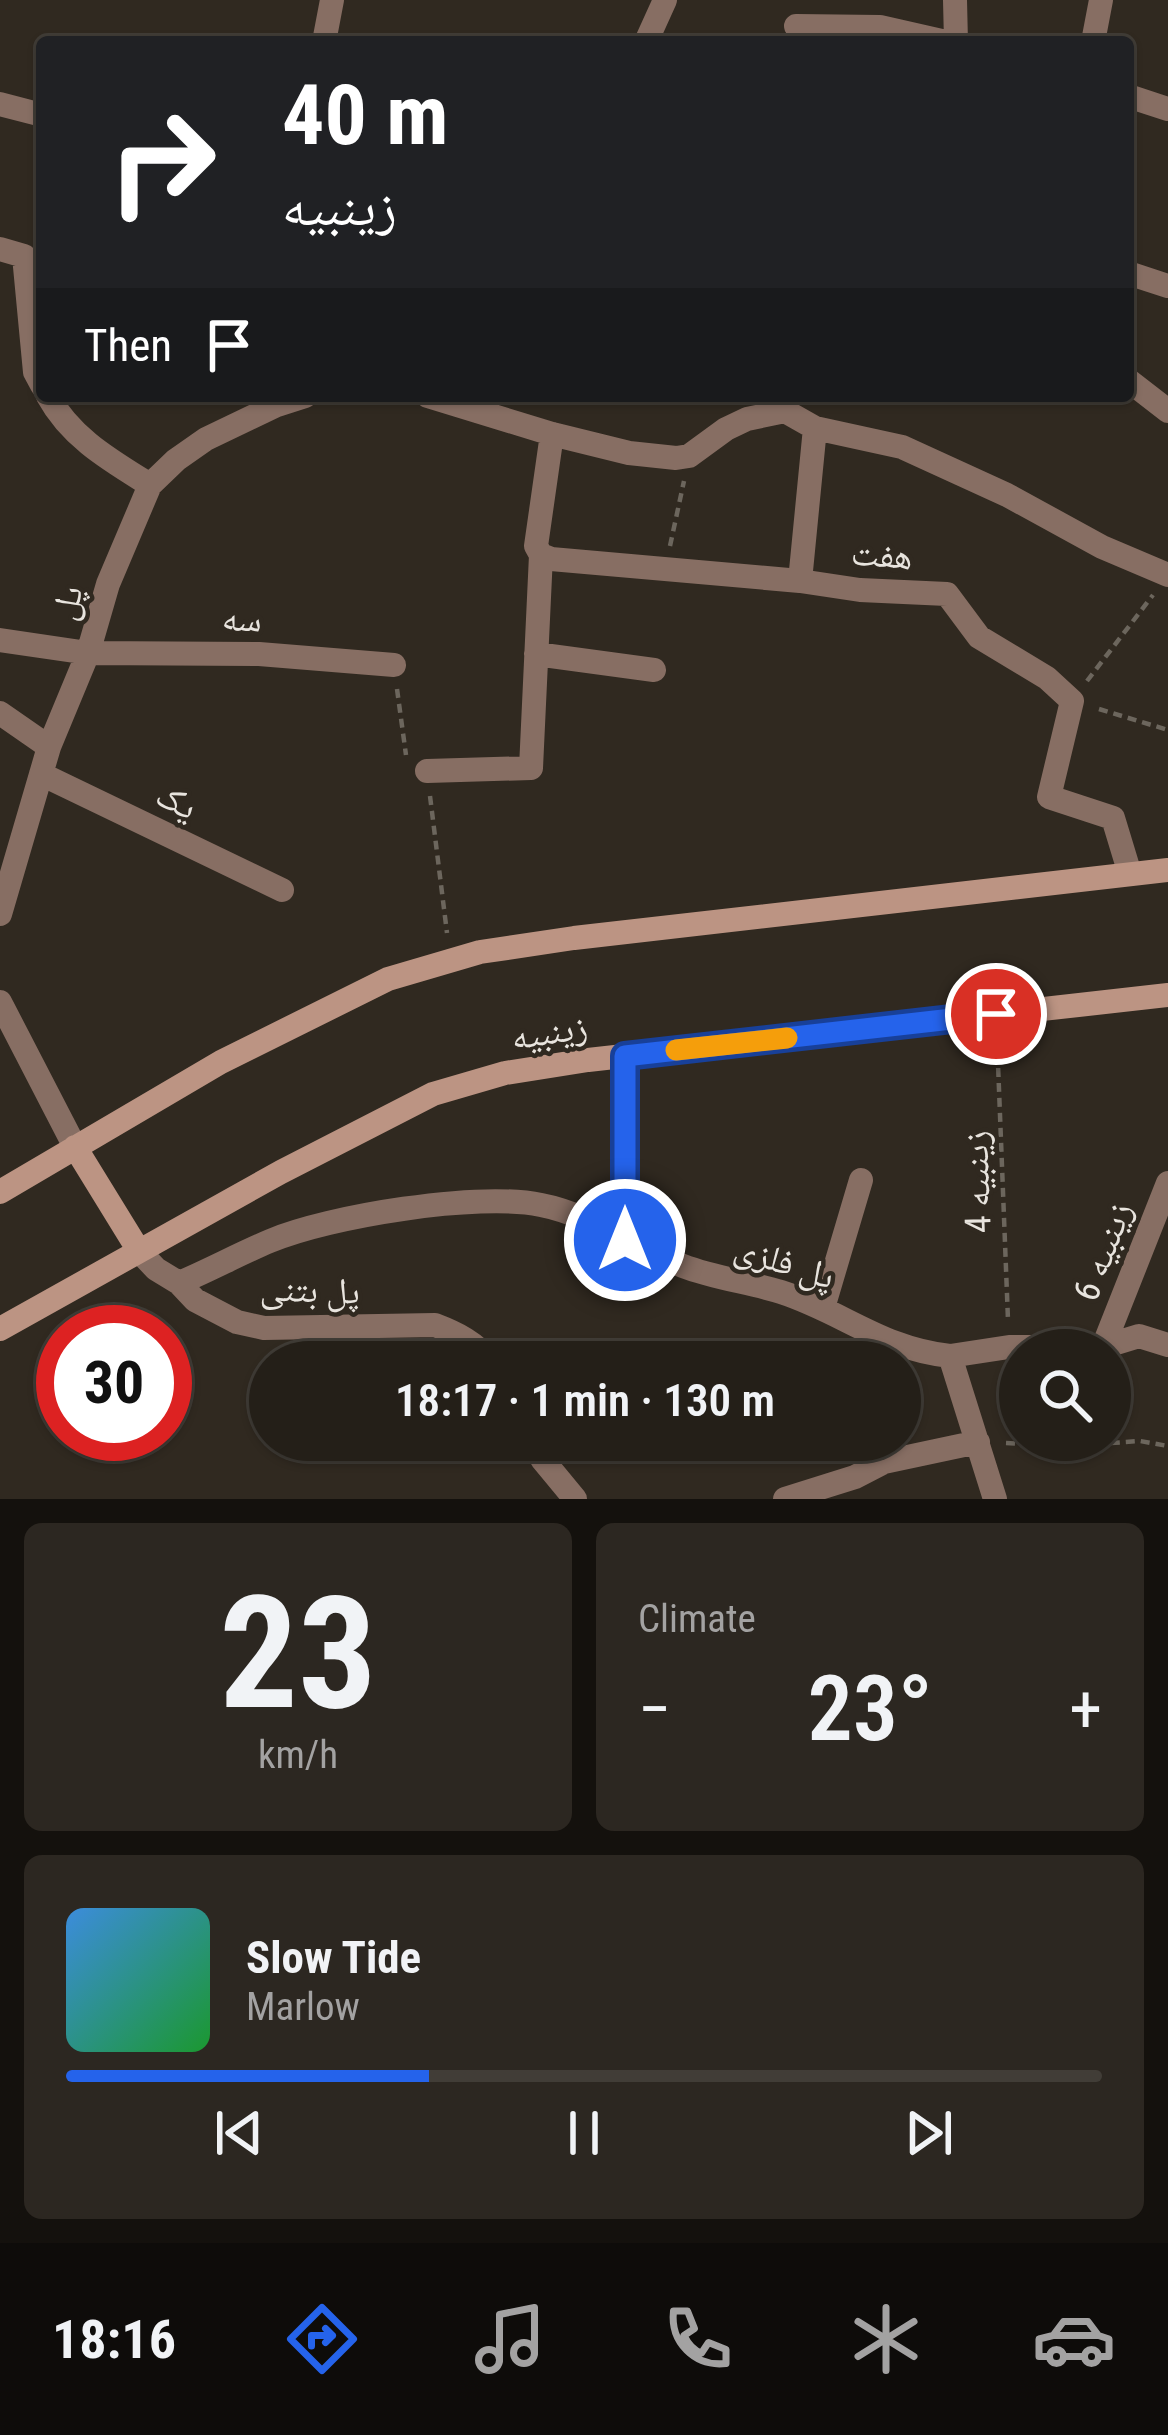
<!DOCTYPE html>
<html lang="en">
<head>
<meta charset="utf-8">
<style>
  :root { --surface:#241f18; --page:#2c2721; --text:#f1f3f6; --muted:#a3a2a2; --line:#413d37; --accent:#2563eb }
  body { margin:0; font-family:"Roboto Condensed","Noto Naskh Arabic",sans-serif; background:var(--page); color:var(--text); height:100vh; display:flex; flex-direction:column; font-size:45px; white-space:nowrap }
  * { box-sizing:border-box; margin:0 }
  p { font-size:39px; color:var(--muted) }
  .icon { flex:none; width:66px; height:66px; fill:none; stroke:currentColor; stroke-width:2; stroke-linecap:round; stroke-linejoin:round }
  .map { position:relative; height:1499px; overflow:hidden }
  .sheet { display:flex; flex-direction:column; gap:24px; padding:24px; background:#14110d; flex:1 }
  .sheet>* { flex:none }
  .hud { position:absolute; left:36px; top:36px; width:1098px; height:366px; border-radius:12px; box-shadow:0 3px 9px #0004,0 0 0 3px var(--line); background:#202124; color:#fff; overflow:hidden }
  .controls { position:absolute; left:999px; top:1329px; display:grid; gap:24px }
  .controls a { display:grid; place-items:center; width:132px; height:132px; border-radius:50%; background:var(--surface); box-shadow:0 3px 9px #0004,0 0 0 3px var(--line); font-size:60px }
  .speed { position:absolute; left:36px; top:1305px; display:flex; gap:24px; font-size:60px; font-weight:700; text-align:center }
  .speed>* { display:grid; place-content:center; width:156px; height:156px; border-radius:50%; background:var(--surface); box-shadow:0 3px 9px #0004,0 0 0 3px var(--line); line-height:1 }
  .speed .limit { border:18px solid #d22; background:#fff; color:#111 }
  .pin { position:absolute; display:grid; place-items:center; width:102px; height:102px; color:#fff; margin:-51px; border:6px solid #fff; border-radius:50%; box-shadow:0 3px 12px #0007 }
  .me { position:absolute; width:132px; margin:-66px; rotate:0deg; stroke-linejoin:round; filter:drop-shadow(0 0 9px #0008) }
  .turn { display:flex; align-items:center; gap:42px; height:252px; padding:0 48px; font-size:54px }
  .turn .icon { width:156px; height:156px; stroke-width:2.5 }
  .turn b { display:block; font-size:84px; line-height:102px }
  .then { display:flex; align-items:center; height:114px; padding:0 48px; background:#0003; gap:24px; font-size:45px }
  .big { font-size:90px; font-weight:600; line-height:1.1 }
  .sheet .card { flex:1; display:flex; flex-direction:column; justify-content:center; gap:18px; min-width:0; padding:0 42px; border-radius:18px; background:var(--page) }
  .sheet .dial { align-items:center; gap:0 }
  .dial b { font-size:156px; line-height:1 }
  .song { display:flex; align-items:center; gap:36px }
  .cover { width:144px; height:144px; border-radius:18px; background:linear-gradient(135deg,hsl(210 70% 55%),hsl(130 70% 35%)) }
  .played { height:12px; border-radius:6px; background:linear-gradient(90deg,var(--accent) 35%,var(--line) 35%) }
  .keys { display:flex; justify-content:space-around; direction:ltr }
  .heat { display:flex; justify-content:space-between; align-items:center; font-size:66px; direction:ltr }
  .sheet .tiles { flex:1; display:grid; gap:24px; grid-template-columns:1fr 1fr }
  .card:last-child { grid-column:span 2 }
  .trip { position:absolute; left:249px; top:1341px; width:672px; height:120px; border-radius:60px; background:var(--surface); box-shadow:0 3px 9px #0004,0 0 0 3px var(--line); font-weight:600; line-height:120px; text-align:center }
  .dock { display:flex; height:192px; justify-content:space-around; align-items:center; background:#0e0c0a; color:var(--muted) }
  .dock .icon { width:84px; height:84px }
  .dock .on { color:var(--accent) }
  .dock b { font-size:54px; color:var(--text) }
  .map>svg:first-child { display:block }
</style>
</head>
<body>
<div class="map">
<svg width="1168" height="1499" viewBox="0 0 1168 1499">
  <rect width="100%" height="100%" fill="#302920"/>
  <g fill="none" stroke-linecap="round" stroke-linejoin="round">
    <path stroke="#6c665d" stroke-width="4.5" stroke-dasharray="9 6" stroke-linecap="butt" d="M670 546 684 481
      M1087 681 1153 595
      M397 689 406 755
      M1099 709 1168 730
      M430 796 447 933
      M997 1038 1008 1320
      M1006 1443 1067 1446 1140 1441 1168 1446"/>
    <path stroke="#876e63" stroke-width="24" d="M955 0 956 42
      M796 26 880 27 946 42
      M324 42 332 0
      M646 42 665 0
      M1093 42 1101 0
      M1128 96 1168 109
      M0 104 42 115
      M0 249 24 256 35 372 42 385
      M1128 273 1168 286
      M1128 380 1168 411
      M48 396C71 438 110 460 150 485
      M428 396 552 434 629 453 676 458 689 456 726 429 747 419 785 411 786 401
      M770 396 785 411 815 428 800 581 860 590 947 594 979 637 1047 678 1072 701 1049 797 1113 818 1130 874
      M815 428 902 447 1007 495 1102 547 1168 575
      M541 555 551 559 800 581
      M0 640 88 653 259 654 394 665
      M536 654 654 670
      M0 713 49 747
      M427 771 531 768 541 555 536 546 552 434
      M41 774 282 890
      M0 914 49 747 88 653 108 584 150 485 176 460 206 439 277 405 305 396
      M0 1002 75 1147
      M624 1056 625 1240
      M139 1251 156 1269 179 1283 195 1300 237 1322 264 1328 435 1325C456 1333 477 1343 490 1362
      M179 1283C210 1270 239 1254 270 1241 329 1216 478 1192 541 1205 589 1214 637 1248 683 1266 714 1278 749 1282 781 1292 843 1312 882 1349 950 1356L995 1499
      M823 1308 861 1180
      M1103 1347 1168 1183
      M950 1356 1009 1347H1103L1139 1336 1168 1345
      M532 1440 542 1459 575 1499
      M785 1499 855 1477 884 1462 978 1442"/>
    <path stroke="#bc9483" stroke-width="24" d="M75 1147 139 1251
      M0 1192 221 1062 388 979 480 952 574 938 1168 870
      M0 1329 281 1172 433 1094 505 1073 588 1060 1168 995"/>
  </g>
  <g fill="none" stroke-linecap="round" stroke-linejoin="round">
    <g stroke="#184099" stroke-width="30">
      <path id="route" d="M625 1240V1056L996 1014"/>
    </g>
    <use href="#route" stroke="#2563eb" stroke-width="21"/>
    <path stroke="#f59e0b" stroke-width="21" d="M676 1050 787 1038"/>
  </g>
  <g text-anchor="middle" stroke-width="9" stroke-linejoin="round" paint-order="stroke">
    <g font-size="36" fill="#e8e4de" stroke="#302920">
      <text transform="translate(882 554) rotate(4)" y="13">هفت</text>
      <text transform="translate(66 602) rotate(-73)" y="13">پل</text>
      <text transform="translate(242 618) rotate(2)" y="13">سه</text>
      <text transform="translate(177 800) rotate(26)" y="13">یک</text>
      <text transform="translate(549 1031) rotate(-9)" y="13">زینبیه</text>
      <text transform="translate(976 1182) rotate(-92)" y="13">زینبیه 4</text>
      <text transform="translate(1102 1251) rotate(-69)" y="13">زینبیه 6</text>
      <text transform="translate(785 1261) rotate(18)" y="13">پل فلزی</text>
      <text transform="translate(310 1289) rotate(2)" y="13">پل بتنی</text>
    </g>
  </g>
</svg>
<div class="controls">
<a><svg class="icon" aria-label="search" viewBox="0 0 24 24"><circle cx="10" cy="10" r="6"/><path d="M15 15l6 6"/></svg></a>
</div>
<div class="speed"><div class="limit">30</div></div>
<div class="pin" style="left:996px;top:1014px;background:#d93025"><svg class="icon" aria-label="arrive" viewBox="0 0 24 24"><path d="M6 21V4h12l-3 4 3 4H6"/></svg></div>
<svg class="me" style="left:625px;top:1240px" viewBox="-20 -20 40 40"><circle r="17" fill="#2563eb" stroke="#fff" stroke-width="3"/><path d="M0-11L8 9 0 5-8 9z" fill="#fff"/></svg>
<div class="trip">18:17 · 1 min · 130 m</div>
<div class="hud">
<div class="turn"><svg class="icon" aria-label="right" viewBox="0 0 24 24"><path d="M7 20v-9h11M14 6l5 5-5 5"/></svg><div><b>40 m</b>زینبیه</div></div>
<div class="then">Then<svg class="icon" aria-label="arrive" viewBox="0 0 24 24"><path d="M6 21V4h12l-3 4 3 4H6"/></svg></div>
</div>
</div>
<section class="sheet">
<div class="tiles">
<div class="card dial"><b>23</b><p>km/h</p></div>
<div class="card"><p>Climate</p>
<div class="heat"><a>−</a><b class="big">23°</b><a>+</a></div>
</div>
<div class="card">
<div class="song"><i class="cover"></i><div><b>Slow Tide</b><p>Marlow</p></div></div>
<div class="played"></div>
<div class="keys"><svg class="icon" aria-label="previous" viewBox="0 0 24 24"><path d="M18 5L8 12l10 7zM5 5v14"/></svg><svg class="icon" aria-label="pause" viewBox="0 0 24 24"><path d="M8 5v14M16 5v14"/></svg><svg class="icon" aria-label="next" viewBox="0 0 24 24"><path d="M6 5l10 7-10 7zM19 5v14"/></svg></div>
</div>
</div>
</section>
<nav class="dock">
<b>18:16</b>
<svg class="icon on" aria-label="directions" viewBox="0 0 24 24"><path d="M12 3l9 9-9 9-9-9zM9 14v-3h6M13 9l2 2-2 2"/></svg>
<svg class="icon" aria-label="music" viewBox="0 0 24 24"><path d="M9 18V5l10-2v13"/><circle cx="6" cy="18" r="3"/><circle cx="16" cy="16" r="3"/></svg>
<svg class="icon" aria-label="phone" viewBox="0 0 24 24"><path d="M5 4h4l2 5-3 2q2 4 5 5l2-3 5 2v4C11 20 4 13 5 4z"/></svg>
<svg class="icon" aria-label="climate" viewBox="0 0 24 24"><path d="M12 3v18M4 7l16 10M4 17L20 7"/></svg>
<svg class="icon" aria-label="car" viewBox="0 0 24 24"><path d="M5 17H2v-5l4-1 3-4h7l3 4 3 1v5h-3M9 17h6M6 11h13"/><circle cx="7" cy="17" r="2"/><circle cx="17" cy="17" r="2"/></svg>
</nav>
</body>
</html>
